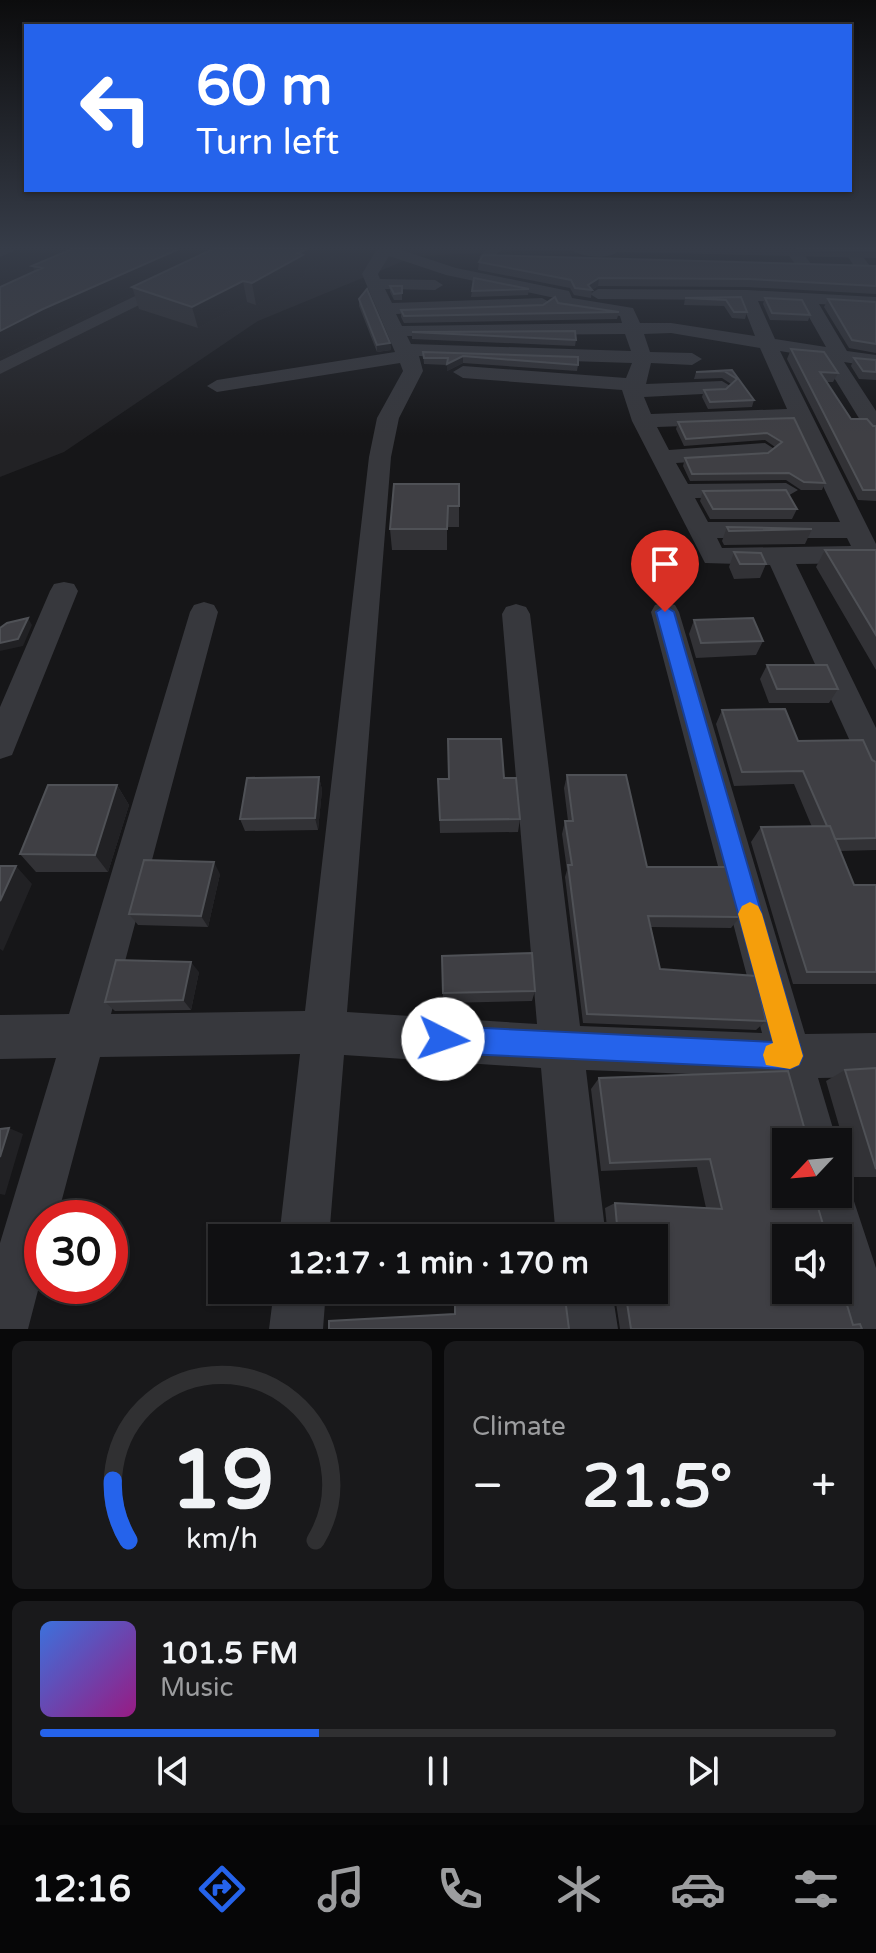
<!DOCTYPE html>
<html lang="en">
<head>
<meta charset="utf-8">
<style>
  :root { --surface:#101012; --page:#19191b; --text:#f1f3f6; --muted:#9c9d9f; --line:#303032; --accent:#2563eb }
  body { margin:0; font-family:"Varela Round",sans-serif; background:var(--page); color:var(--text); height:100vh; display:flex; flex-direction:column; font-size:30px; white-space:nowrap }
  * { box-sizing:border-box; margin:0 }
  p { font-size:26px; color:var(--muted) }
  .icon { flex:none; width:44px; height:44px; fill:none; stroke:currentColor; stroke-width:2; stroke-linecap:round; stroke-linejoin:round }
  .map { position:relative; height:1329px; overflow:hidden }
  .drawer { display:flex; flex-direction:column; gap:12px; padding:12px; background:#09090a; flex:1 }
  .drawer>* { flex:none }
  .guide { position:absolute; left:24px; top:24px; width:828px; height:168px; border-radius:0px; box-shadow:0 2px 6px #0004,0 0 0 2px var(--line); background:#2563eb; color:#fff; overflow:hidden }
  .needle { width:52px; rotate:244deg }
  .controls { position:absolute; left:772px; top:1128px; display:grid; gap:16px }
  .controls a { display:grid; place-items:center; width:80px; height:80px; border-radius:0px; background:var(--surface); box-shadow:0 2px 6px #0004,0 0 0 2px var(--line); font-size:40px }
  .speed { position:absolute; left:24px; top:1200px; display:flex; gap:16px; font-size:40px; font-weight:700; text-align:center }
  .speed>* { display:grid; place-content:center; width:104px; height:104px; border-radius:50%; background:var(--surface); box-shadow:0 2px 6px #0004,0 0 0 2px var(--line); line-height:1 }
  .speed .limit { border:12px solid #d22; background:#fff; color:#111 }
  .pin { position:absolute; display:grid; place-items:center; width:68px; height:68px; color:#fff; margin:-82px -34px; border-radius:50% 50% 50% 0; rotate:-45deg; box-shadow:0 0 8px #0007 }
  .pin .icon { rotate:45deg }
  .me { position:absolute; width:88px; margin:-44px; rotate:94deg; stroke-linejoin:round; filter:drop-shadow(0 0 6px #0008) }
  .turn { display:flex; align-items:center; gap:28px; height:168px; padding:0 40px; font-size:36px }
  .turn .icon { width:104px; height:104px; stroke-width:2.5 }
  .turn b { display:block; font-size:56px; line-height:68px }
  .big { font-size:60px; font-weight:700; line-height:1.1 }
  .drawer .widget { flex:1; display:flex; flex-direction:column; justify-content:center; gap:12px; min-width:0; padding:0 28px; border-radius:12px; background:var(--page) }
  .drawer .dial { align-items:center; gap:0 }
  .dial svg { height:208px; overflow:visible; fill:none; stroke:var(--line); stroke-width:7; stroke-linecap:round; text-anchor:middle }
  .dial text { fill:var(--text); stroke:none }
  .song { display:flex; align-items:center; gap:24px }
  .cover { width:96px; height:96px; border-radius:12px; background:linear-gradient(135deg,hsl(220 70% 55%),hsl(310 70% 35%)) }
  .played { height:8px; border-radius:4px; background:linear-gradient(90deg,var(--accent) 35%,var(--line) 35%) }
  .keys { display:flex; justify-content:space-around; direction:ltr }
  .heat { display:flex; justify-content:space-between; align-items:center; font-size:44px; direction:ltr }
  .drawer .tiles { flex:1; display:grid; gap:12px; grid-template-columns:1fr 1fr }
  .widget:last-child { grid-column:span 2 }
  .trip { position:absolute; left:208px; top:1224px; width:460px; height:80px; border-radius:0px; background:var(--surface); box-shadow:0 2px 6px #0004,0 0 0 2px var(--line); font-weight:700; line-height:80px; text-align:center }
  .dock { display:flex; height:128px; justify-content:space-around; align-items:center; background:#060607; color:var(--muted) }
  .dock .icon { width:56px; height:56px }
  .dock .active { color:var(--accent) }
  .dock b { font-size:36px; color:var(--text) }
  .map>svg:first-child { display:block }
</style>
</head>
<body>
<div class="map">
<svg width="876" height="1329" viewBox="0 0 876 1329">
  <rect width="100%" height="100%" fill="#161618"/>
  <path fill="#222225" d="M0 249H515L511 252 416 256 258 321 64 452 0 477Z"/>
  <g fill="none" stroke-linecap="round" stroke-linejoin="round">
    <path fill="#37383d" fill-rule="evenodd" d="M0 249H18L0 257Z
      M233 249H252L0 374V361Z
      M377 249H398L456 268 569 291 572 298 633 308 640 323H671L755 336 741 300 598 299 590 294 598 289 747 290 876 297V307L819 304 847 351 876 355V367L844 362 876 411V434L868 433 822 358 780 351 876 544V563L796 564 876 728V776L864 772 770 565 705 563 632 421 622 390 463 378 453 372 463 366 626 378 632 363 419 356 423 371 399 418 391 457 347 1012 537 1024 502 614 506 607 516 604 526 607 530 614 580 1026 762 1033 651 612 655 605 665 602 675 605 679 612 805 1034 876 1033V1077L818 1078 837 1142H791L773 1077 586 1070 606 1238H556L541 1068 344 1055 329 1238H279L300 1054 100 1057 57 1218H42V1275L28 1329H0V1243L56 1058 0 1059V1015L69 1014 190 612 194 605 204 602 214 605 218 612 111 1014 305 1011 369 457 377 418 403 371 400 363 217 392 207 386 217 380 395 352 362 274ZM389 256 446 275 555 298 558 306 620 316 622 323 402 326 396 314 542 308 551 303 542 298 392 303 385 289 435 290 443 285 435 280 380 279 378 274ZM758 301 801 303 826 347 775 339ZM671 333 760 348 787 409 651 414 644 397 722 393 732 387 722 381 646 384 651 363 692 365 702 359 692 353 650 352 644 334ZM625 334 631 351 411 344 407 336ZM793 422 840 522H708L695 498 786 497 798 490 786 483 688 484 676 463 765 457 776 450 765 443 669 450 657 427ZM717 538H847L851 546 722 548Z
      M487 249H503L487 262 479 257Z
      M570 249H614L617 252C607 260 580 257 570 249Z
      M784 249H800L821 277 819 280H784V274L801 272Z
      M843 249H857L870 266 868 269H856Z
      M64 582 74 584 78 591 16 745 12 755 0 759V707L50 591 54 584Z
      M838 1173 846 1177 876 1268V1329H841L831 1290H838V1238H817L805 1194H838Z
      M274 1290H326L323 1329H269Z
      M560 1290H612L618 1329H564Z"/>
  </g>
  <path fill="#323236" d="M72 249H340L341 252 305 271 306 275 256 305 247 302 198 328 139 309 134 293 52 331 0 358V287L35 271 32 266Z
    M502 249H876V258Z
    M479 262 876 266V294L747 287 598 286 592 290 591 298 574 295 570 288 478 270Z
    M390 286H402V300H394L390 292Z
    M529 289 528 295 471 297 472 291Z
    M741 297 747 312 745 319 732 318 724 306 684 305 685 298Z
    M765 298 810 315 808 321 770 320 763 304Z
    M359 299 390 343 391 350 377 352 359 306Z
    M828 299 876 302V353L849 348 824 307Z
    M558 303 619 312 617 319 404 323 401 317V310L543 305Z
    M412 332 576 340 575 346 412 339Z
    M791 349 838 373 833 382H827L851 419 876 426V501L858 500 787 359Z
    M423 352 578 365 577 371 463 363 447 371V365L424 364Z
    M854 358 876 360V380L859 379 851 366Z
    M732 370 754 400 752 407 708 409 702 397 704 390 726 389 731 384 722 378 694 379 696 372Z
    M794 418 825 483 822 490H801L786 480 690 481 683 466 685 458 768 453 775 447 765 440 684 446 676 429 678 422Z
    M394 484 459 506V527H447V550H392L390 529Z
    M703 491 797 509 792 519H710L700 501Z
    M727 527 812 529 805 544 724 545 722 541Z
    M825 550H876V670L816 567Z
    M734 552 766 564 760 578 734 579 729 567Z
    M694 620 763 641 756 655 696 658 689 634Z
    M767 665 838 689 829 703H769L760 679Z
    M722 710 798 741 876 762V850L840 851 854 885H876V984H793L751 842 761 827H812L794 784 734 786 716 724Z
    M567 775 647 867 740 917 731 928 651 927 660 969 766 1021 756 1030 583 1023 565 877 567 870 562 834 565 821H568L564 788Z
    M319 777 322 790 318 830 245 831 240 819Z
    M504 778 520 819 518 832 440 833 438 779Z
    M117 785 129 805 108 872H36L20 854Z
    M220 874 208 927 138 925 129 914Z
    M442 956 535 991 532 1001 443 1003Z
    M199 972 191 1010 115 1011 105 1002Z
    M876 1068V1177H854L826 1081 845 1070Z
    M599 1078 786 1142 852 1324H860L862 1329H620L614 1290H654V1238H595L608 1237 605 1208 615 1203 706 1208 697 1167 601 1171 591 1089Z"/>
  <path fill="#212124" d="M179 249H227L132 287 134 293 52 331 0 358V331L43 309Z
    M307 249H340L341 252 305 271 306 275 256 305 252 283Z
    M599 278 598 286 592 290 588 285Z
    M243 281 247 302 198 328 192 307Z
    M390 343 391 350 377 352V345Z
    M463 356V363L447 371V364Z
    M28 618 32 625 23 646 0 651V643Z
    M319 777 322 790 318 830 315 818Z
    M117 785 129 805 108 872 95 855Z
    M214 862 220 874 208 927 201 916Z
    M16 866 32 884 3 951 0 949V901Z
    M191 962 199 972 191 1010 183 1000Z
    M9 1128 23 1134 5 1195 0 1194V1157Z"/>
  <path fill="#3f3f44" stroke="#4f5156" stroke-width="2" d="M72 249H179L43 309 0 331V287L42 268 32 266Z
    M213 249H307L298 253 303 255 252 283 243 281 192 307 132 287Z
    M795 249H876V251Z
    M483 255 876 266V286L749 279 599 278 588 285 592 290 575 288 571 280 479 262Z
    M474 278 529 289 472 291Z
    M390 286H402V293L394 294Z
    M367 289 390 343 377 345 359 299Z
    M555 297 558 303 619 312 404 316 401 310 543 305Z
    M741 297 747 312H734L726 300 685 298Z
    M765 298 802 300 810 315 772 313Z
    M828 299 876 302V344L852 340Z
    M575 331 576 340 412 332Z
    M791 349 824 352 838 373 820 372 851 419H867L873 426H876V490H863Z
    M423 352 578 357V365L463 356 447 364 448 358H424Z
    M854 358 876 360V372L863 371Z
    M732 370 754 400 710 402 704 390 726 389 737 379 724 371 696 372Z
    M794 418 825 483 804 482 789 473 692 474 685 458 768 453 782 442 767 433 686 439 678 422Z
    M394 484H459V506H448L447 529H390Z
    M786 490 797 509H713L703 491Z
    M727 527 812 529 729 531Z
    M825 550H876V635Z
    M734 552 761 553 766 564H740Z
    M28 618 18 639 0 643V628L7 623Z
    M753 618 763 641 701 643 694 620Z
    M767 665H827L838 689H777Z
    M785 709 798 741 863 740 872 760 876 762V838L835 839 830 826H827L803 771 742 772 722 710Z
    M448 739H501L504 778H516L520 819 440 820 438 779H449Z
    M567 775H626L647 867H726L740 917 648 916 660 969 756 976 766 1021 587 1014 568 865H572L565 821H573Z
    M319 777 315 818 240 819 247 778Z
    M48 785H117L95 855 20 854Z
    M830 826 854 885H876V972H807L761 827Z
    M144 860 214 862 201 916 129 914Z
    M0 866H16L0 901Z
    M532 953 535 991 443 993 442 956Z
    M116 960 191 962 183 1000 105 1002Z
    M876 1068V1169L845 1070Z
    M788 1071 806 1134 815 1137 817 1142H786V1194H814L827 1238H786V1290H838V1275L853 1325 860 1324 862 1329H631L625 1290H654V1238H596L618 1236 615 1203 722 1209 710 1159 610 1163 599 1078Z
    M9 1128 0 1157V1129Z
    M455 1294 565 1298 569 1329H329V1321L455 1314Z"/>
  <linearGradient id="sky" x2="0" y2="1"><stop stop-color="#0c0c0d"/><stop offset="0.57" stop-color="#363c48"/><stop offset="1" stop-color="#363c48" stop-opacity="0"/></linearGradient>
  <rect width="876" height="435" fill="url(#sky)"/>
  <path fill="#2563eb" stroke="#184099" stroke-width="2" d="M665 606 674 612 803 1056 799 1065 790 1069 443 1053 434 1049 430 1039 434 1030 443 1026 773 1042 656 612Z"/>
  <path fill="#f59e0b" d="M750 902 758 906 762 914 803 1056 799 1065 790 1069 766 1065 763 1055 766 1046 773 1043 738 914 742 906Z"/>
</svg>
<div class="controls">
<a><svg class="needle" viewBox="-14 -14 28 28"><path d="M0-13l5 13h-10z" fill="#e53935"/><path d="M0 13l5-13h-10z" fill="#9c9d9f"/></svg></a>
<a><svg class="icon" aria-label="sound" viewBox="0 0 24 24"><path d="M4 9h4l5-4v14l-5-4H4zM17 9q2 3 0 6"/></svg></a>
</div>
<div class="speed"><div class="limit">30</div></div>
<div class="pin" style="left:665px;top:612px;background:#d93025"><svg class="icon" aria-label="arrive" viewBox="0 0 24 24"><path d="M6 21V4h12l-3 4 3 4H6"/></svg></div>
<svg class="me" style="left:443px;top:1039px" viewBox="-20 -20 40 40"><circle r="19" fill="#fff"/><path d="M0-13L10 11 0 6-10 11z" fill="#2563eb"/></svg>
<div class="trip">12:17 · 1 min · 170 m</div>
<div class="guide">
<div class="turn"><svg class="icon" aria-label="left" viewBox="0 0 24 24"><path d="M17 20v-9H6M10 6l-5 5 5 5"/></svg><div><b>60 m</b>Turn left</div></div>
</div>
</div>
<section class="drawer">
<div class="tiles">
<div class="widget dial"><svg viewBox="0 0 100 80">
<path d="M14 69A42 42 0 1 1 86 69"/>
<path d="M14 69A42 42 0 0 1 8 46" stroke="#2563eb"/>
<text x="50" y="56" font-size="32" font-weight="700">19</text>
<text x="50" y="72" font-size="11">km/h</text>
</svg></div>
<div class="widget"><p>Climate</p>
<div class="heat"><a>−</a><b class="big">21.5°</b><a>+</a></div>
</div>
<div class="widget">
<div class="song"><i class="cover"></i><div><b>101.5 FM</b><p>Music</p></div></div>
<div class="played"></div>
<div class="keys"><svg class="icon" aria-label="previous" viewBox="0 0 24 24"><path d="M18 5L8 12l10 7zM5 5v14"/></svg><svg class="icon" aria-label="pause" viewBox="0 0 24 24"><path d="M8 5v14M16 5v14"/></svg><svg class="icon" aria-label="next" viewBox="0 0 24 24"><path d="M6 5l10 7-10 7zM19 5v14"/></svg></div>
</div>
</div>
</section>
<nav class="dock">
<b>12:16</b>
<svg class="icon active" aria-label="directions" viewBox="0 0 24 24"><path d="M12 3l9 9-9 9-9-9zM9 14v-3h6M13 9l2 2-2 2"/></svg>
<svg class="icon" aria-label="music" viewBox="0 0 24 24"><path d="M9 18V5l10-2v13"/><circle cx="6" cy="18" r="3"/><circle cx="16" cy="16" r="3"/></svg>
<svg class="icon" aria-label="phone" viewBox="0 0 24 24"><path d="M5 4h4l2 5-3 2q2 4 5 5l2-3 5 2v4C11 20 4 13 5 4z"/></svg>
<svg class="icon" aria-label="climate" viewBox="0 0 24 24"><path d="M12 3v18M4 7l16 10M4 17L20 7"/></svg>
<svg class="icon" aria-label="car" viewBox="0 0 24 24"><path d="M5 17H2v-5l4-1 3-4h7l3 4 3 1v5h-3M9 17h6M6 11h13"/><circle cx="7" cy="17" r="2"/><circle cx="17" cy="17" r="2"/></svg>
<svg class="icon" aria-label="filters" viewBox="0 0 24 24"><path d="M4 7h16M4 17h16"/><circle cx="9" cy="7" r="2"/><circle cx="15" cy="17" r="2"/></svg>
</nav>
</body>
</html>
